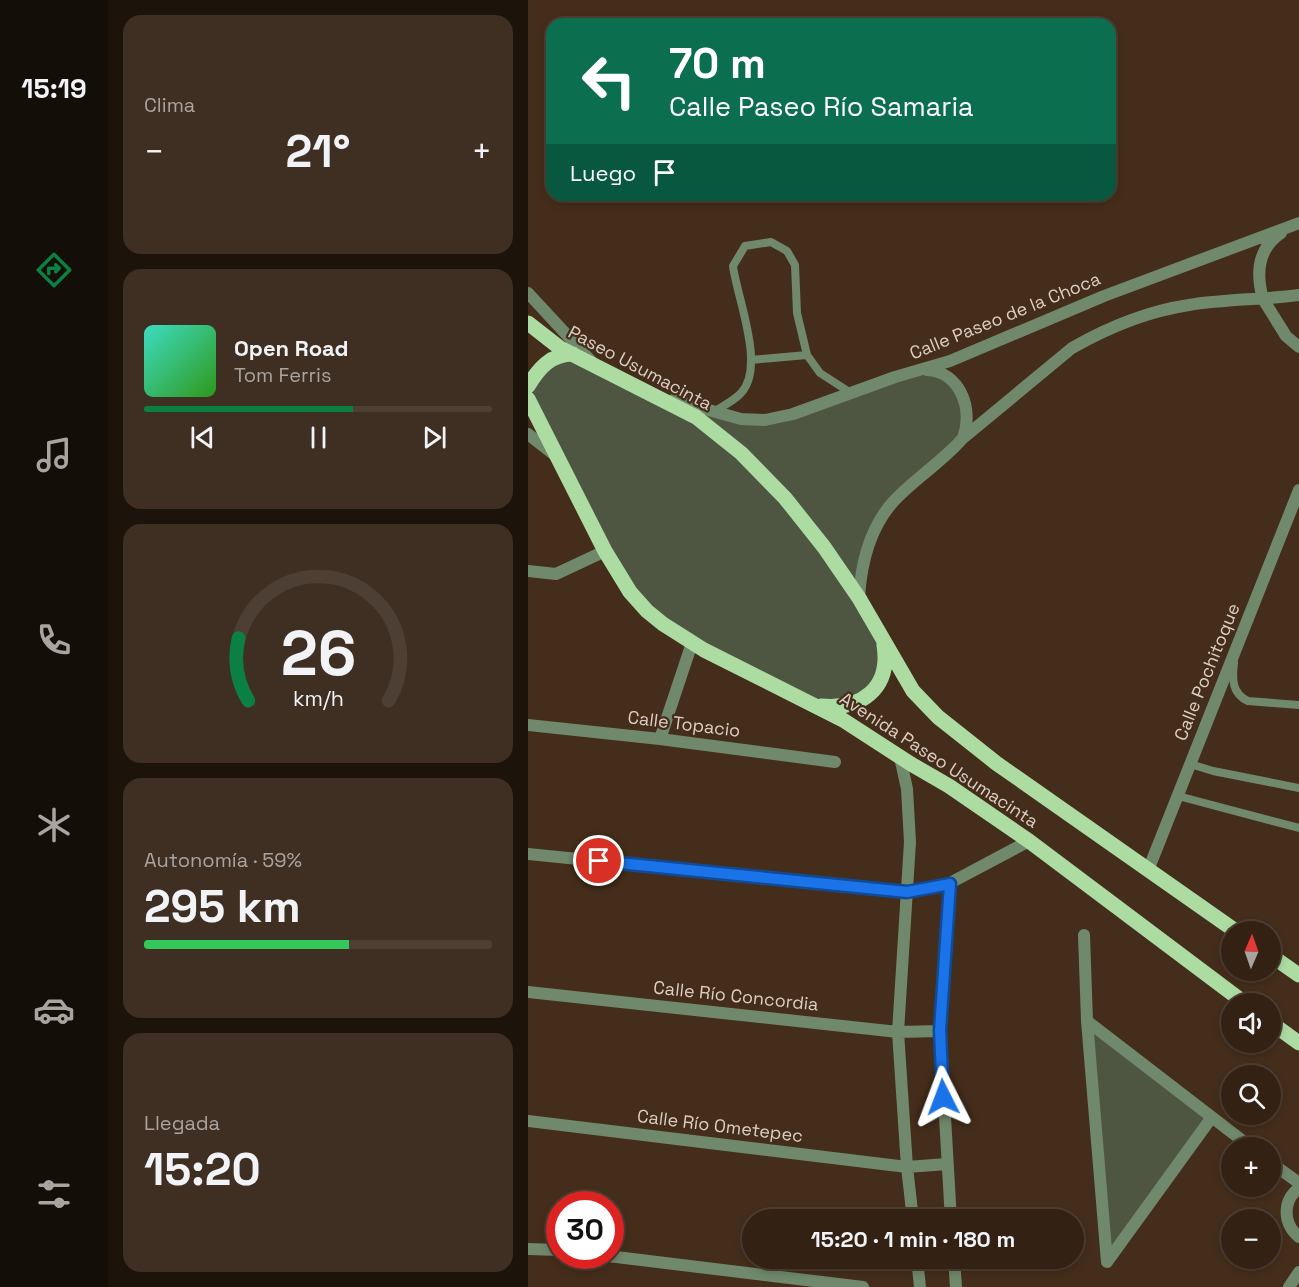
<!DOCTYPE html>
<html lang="es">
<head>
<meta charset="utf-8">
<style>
  :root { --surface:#332214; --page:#3e2f22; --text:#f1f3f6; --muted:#a9a4a0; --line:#4e3f34; --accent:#0b8043 }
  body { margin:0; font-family:"Space Grotesk",sans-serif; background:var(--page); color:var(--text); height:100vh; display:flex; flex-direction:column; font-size:22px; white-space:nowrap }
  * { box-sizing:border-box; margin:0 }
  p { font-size:20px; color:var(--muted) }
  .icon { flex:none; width:33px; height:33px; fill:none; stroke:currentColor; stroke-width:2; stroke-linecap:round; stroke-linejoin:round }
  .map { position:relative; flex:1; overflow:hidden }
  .side { display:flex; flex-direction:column; gap:15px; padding:15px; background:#1c130b; width:420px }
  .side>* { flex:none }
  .hud { position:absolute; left:18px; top:18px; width:570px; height:183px; border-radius:18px; box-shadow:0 3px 9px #0003,0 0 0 2px var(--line); background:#0b6e4f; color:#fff; overflow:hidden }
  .needle { width:39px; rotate:2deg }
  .fabs { position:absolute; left:693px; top:921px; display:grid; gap:12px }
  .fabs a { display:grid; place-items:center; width:60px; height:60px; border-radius:50%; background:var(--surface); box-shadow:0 3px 9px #0003,0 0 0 2px var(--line); font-size:30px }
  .speed { position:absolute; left:18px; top:1191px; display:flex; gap:12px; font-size:30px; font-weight:700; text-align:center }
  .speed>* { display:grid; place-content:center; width:78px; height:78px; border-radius:50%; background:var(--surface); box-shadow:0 3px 9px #0003,0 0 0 2px var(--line); line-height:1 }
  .speed .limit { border:9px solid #d22; background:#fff; color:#111 }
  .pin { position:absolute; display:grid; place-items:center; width:51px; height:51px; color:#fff; margin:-26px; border:3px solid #fff; border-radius:50%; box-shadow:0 2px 6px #0007 }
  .me { position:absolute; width:66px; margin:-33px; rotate:357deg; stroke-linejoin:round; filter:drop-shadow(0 0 4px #0008) }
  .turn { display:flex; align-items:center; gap:21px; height:126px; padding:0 24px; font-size:27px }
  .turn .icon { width:78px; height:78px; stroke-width:2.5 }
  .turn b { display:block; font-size:42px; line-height:51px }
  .then { display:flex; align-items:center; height:57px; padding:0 24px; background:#0003; gap:12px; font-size:22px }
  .big { font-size:45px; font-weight:600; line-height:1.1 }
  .side .widget { flex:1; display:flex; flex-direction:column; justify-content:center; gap:9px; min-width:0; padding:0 21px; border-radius:18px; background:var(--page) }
  .side .dial { align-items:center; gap:0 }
  .dial svg { height:156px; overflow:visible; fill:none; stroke:var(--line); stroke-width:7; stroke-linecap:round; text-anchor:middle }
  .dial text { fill:var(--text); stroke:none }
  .song { display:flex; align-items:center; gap:18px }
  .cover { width:72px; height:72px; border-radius:9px; background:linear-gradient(135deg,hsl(170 70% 55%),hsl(110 70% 35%)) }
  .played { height:6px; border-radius:3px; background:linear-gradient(90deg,var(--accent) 60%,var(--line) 60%) }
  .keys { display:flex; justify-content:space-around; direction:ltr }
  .heat { display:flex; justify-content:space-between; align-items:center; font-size:33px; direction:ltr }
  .charge { height:9px; border-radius:4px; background:linear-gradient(90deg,#34c759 59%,var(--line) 0) }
  .trip { position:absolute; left:214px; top:1209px; width:342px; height:60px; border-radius:30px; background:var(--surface); box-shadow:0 3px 9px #0003,0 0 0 2px var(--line); font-weight:600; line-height:60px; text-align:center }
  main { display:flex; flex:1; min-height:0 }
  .tab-bar { display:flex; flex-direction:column; width:108px; justify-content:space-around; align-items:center; background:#140e08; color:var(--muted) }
  .tab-bar .icon { width:42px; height:42px }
  .tab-bar .active { color:var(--accent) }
  .tab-bar b { font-size:27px; color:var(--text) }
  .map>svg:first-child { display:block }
</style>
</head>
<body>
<main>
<nav class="tab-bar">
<b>15:19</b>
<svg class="icon active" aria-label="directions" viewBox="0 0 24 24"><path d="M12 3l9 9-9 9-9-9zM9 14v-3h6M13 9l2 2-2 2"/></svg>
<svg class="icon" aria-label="music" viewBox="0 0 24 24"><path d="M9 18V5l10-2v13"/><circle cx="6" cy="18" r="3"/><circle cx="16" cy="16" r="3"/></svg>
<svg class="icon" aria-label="phone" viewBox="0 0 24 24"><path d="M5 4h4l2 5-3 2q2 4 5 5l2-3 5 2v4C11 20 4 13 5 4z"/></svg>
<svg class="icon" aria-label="climate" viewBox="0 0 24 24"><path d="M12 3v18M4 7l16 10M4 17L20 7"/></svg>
<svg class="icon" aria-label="car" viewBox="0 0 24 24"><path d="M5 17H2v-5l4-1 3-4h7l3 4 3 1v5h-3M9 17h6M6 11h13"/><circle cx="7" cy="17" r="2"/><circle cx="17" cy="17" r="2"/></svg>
<svg class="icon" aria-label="filters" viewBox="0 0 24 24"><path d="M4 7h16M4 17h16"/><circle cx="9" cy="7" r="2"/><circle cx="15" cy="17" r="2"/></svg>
</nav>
<section class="side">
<div class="widget"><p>Clima</p>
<div class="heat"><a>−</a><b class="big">21°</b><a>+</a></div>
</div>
<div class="widget">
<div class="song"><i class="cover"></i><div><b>Open Road</b><p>Tom Ferris</p></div></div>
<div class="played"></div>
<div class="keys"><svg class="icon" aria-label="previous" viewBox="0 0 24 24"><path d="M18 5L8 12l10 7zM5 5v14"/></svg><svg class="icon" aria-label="pause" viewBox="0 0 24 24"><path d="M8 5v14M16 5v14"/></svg><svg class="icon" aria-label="next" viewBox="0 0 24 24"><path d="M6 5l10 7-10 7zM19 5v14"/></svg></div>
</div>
<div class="widget dial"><svg viewBox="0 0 100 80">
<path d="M14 69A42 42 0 1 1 86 69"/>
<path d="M14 69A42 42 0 0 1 9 37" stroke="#0b8043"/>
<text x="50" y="56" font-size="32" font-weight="700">26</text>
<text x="50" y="72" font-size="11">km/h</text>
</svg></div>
<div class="widget"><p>Autonomía · 59%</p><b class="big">295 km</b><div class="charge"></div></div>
<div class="widget"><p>Llegada</p><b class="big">15:20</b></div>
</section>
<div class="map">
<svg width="771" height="1287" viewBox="0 0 771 1287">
  <rect width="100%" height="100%" fill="#442d1a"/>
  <path fill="#4e5642" d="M45 354 124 393 186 412 227 420 392 370 430 388 438 426 366 501 343 536 331 598 357 657 340 696 290 706 119 611 0 399 9 372Z
    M559 1021 684 1117 579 1262Z"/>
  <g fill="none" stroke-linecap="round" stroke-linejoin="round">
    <path stroke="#70886c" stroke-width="8" d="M223 360 279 355
      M186 412C194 406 206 401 213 393 238 367 209 298 205 266L217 246 243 242 259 251 267 265 269 313 279 355 292 373 323 393
      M706 663C704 679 704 694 720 701L771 705
      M662 764 685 771 771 788
      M650 796 771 828"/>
    <path stroke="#70886c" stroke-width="12" d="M0 293 64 362
      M735 299 758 336 771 347
      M0 434 28 456
      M0 571 28 574 77 551
      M0 725 132 739 307 762
      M132 739 164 643
      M372 757 379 789 382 842 370 1032 379 1167 385 1220
      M0 854 379 892 422 883 501 841
      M621 868 771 490
      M422 883 412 1031 423 1220
      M556 935 559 1021 579 1262
      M0 992 370 1032 412 1031
      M559 1021 724 1148
      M0 1121 379 1167 419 1164
      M742 1162 771 1183
      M771 1188C754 1201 755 1224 771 1237
      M0 1249 32 1250
      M80 1256 335 1287
      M389 1258 392 1287
      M426 1258 428 1287
      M579 1262 684 1117
      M761 1287 771 1272"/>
    <path stroke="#70886c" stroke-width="12" d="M735 299C728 274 729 249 753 233
      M399 370C432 372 446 409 435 438
      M145 400 213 419 237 420 265 414 367 377 422 361 576 296 771 223
      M331 598C333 564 341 529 365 502 386 479 413 463 434 439L544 348C579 328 621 311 661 305 697 299 734 300 771 295"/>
    <path stroke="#acdca2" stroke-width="15" d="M0 323 32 348 168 417 213 453 257 498 296 547 331 598 385 691 410 717 468 763 709 932
      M0 386C11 368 23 354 45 354
      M0 399 77 551 102 592 119 611 135 624 176 650 315 720 383 764 421 786 501 841 718 1004
      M293 706C333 710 363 689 356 645
      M742 955 771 975
      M742 1022 771 1043"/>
  </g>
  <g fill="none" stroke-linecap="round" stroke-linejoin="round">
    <g stroke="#114b97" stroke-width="15">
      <path id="route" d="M71 861 379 892 422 884 412 1030 415 1097"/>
    </g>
    <use href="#route" stroke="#1a73e8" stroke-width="10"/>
  </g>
  <g text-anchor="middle" stroke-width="4.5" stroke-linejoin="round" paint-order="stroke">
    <g font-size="18" fill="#ddcec3" stroke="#442d1a">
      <text transform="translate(477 316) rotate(-22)" y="6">Calle Paseo de la Choca</text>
      <text transform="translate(112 368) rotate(28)" y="6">Paseo Usumacinta</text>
      <text transform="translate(679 672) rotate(-68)" y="6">Calle Pochitoque</text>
      <text transform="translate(156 724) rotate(7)" y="6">Calle Topacio</text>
      <text transform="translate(411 760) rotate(33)" y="6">Avenida Paseo Usumacinta</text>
      <text transform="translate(208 996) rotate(6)" y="6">Calle Río Concordia</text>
      <text transform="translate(192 1126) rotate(7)" y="6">Calle Río Ometepec</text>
    </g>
  </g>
</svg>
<div class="fabs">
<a><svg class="needle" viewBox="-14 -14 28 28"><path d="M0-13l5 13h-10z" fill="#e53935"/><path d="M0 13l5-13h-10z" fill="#a9a4a0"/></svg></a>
<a><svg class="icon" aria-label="sound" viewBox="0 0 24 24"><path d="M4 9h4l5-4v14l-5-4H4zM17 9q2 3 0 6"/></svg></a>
<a><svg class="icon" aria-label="search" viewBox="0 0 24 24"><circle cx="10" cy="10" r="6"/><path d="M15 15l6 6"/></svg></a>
<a>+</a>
<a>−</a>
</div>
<div class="speed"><div class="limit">30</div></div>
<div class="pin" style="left:71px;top:861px;background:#d93025"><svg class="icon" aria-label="arrive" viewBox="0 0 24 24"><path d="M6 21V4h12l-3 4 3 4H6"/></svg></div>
<svg class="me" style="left:415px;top:1097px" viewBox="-20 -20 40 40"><path d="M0-17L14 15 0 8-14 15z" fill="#1a73e8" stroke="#fff" stroke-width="4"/></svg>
<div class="trip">15:20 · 1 min · 180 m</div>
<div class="hud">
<div class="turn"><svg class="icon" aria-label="left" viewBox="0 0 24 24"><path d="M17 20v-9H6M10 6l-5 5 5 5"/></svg><div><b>70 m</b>Calle Paseo Río Samaria</div></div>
<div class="then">Luego<svg class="icon" aria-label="arrive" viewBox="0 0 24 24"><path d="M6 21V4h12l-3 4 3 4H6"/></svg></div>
</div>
</div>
</main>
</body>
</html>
